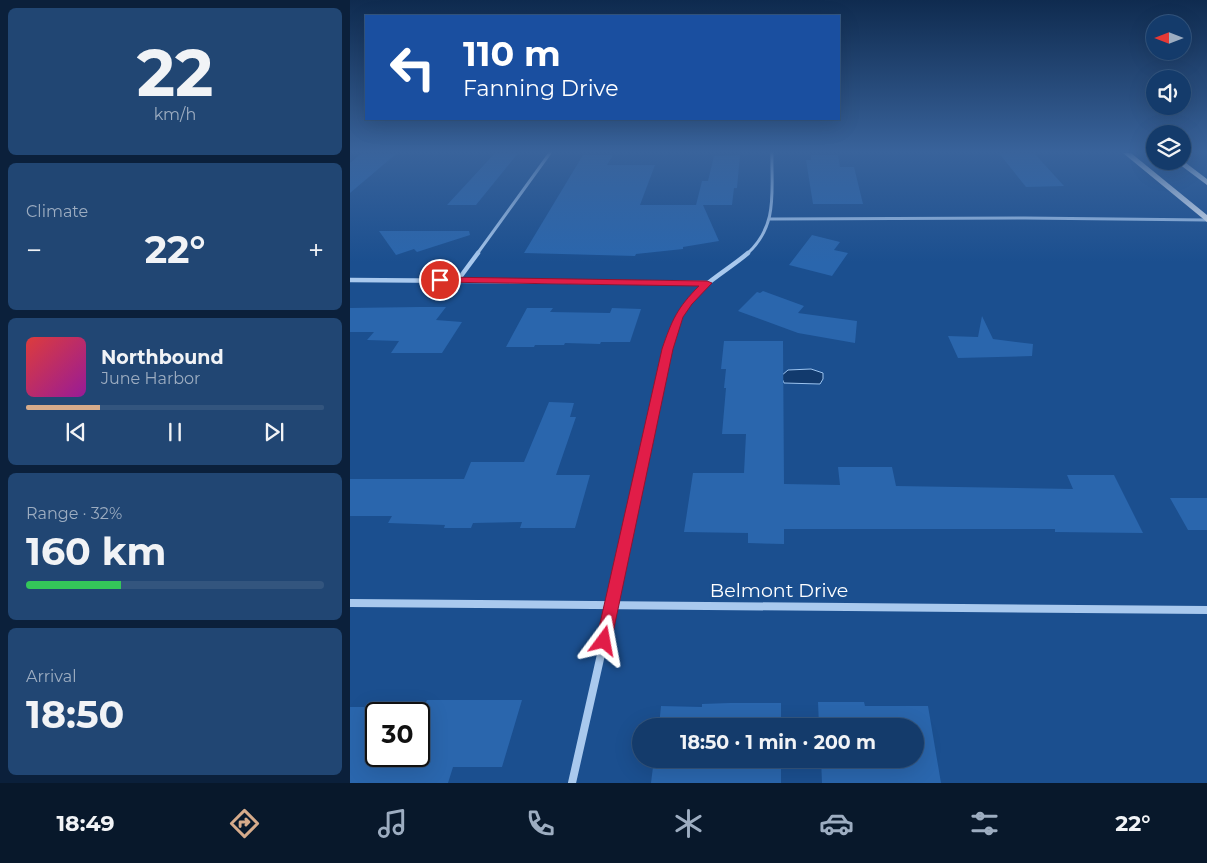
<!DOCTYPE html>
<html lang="en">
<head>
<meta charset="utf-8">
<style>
  :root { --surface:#143b6b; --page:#214673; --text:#f1f3f6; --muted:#9dadc1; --line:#33557e; --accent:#d6ab8b }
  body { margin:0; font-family:Montserrat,sans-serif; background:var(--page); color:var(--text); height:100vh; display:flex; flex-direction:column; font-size:19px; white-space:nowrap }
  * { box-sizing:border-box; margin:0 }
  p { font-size:16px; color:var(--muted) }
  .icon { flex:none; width:28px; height:28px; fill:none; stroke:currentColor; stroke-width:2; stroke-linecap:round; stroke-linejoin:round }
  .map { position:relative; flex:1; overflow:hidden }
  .side { display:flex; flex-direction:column; gap:8px; padding:8px; background:#0b203b; width:350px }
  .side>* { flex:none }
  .hud { position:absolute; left:15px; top:15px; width:475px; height:105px; border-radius:0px; box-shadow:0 5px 20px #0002,0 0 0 1px var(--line); background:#1a4fa0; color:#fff; overflow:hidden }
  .needle { width:32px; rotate:270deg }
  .fabs { position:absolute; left:796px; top:15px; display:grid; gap:10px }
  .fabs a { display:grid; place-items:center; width:45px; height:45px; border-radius:50%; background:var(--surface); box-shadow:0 5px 20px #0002,0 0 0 1px var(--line); font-size:25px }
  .speed { position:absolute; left:15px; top:702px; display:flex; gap:10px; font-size:25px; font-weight:700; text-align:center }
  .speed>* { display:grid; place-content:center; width:65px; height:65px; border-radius:50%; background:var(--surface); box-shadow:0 5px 20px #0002,0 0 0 1px var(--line); line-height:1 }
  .speed .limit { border:2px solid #111; border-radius:8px; background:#fff; color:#111 }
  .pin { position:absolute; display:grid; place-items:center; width:42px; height:42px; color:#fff; margin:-21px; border:2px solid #fff; border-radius:50%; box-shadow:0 1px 5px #0007 }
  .me { position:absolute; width:55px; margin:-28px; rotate:13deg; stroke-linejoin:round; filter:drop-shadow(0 0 4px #0008) }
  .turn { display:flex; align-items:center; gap:18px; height:105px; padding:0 15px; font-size:22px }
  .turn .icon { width:65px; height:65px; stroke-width:2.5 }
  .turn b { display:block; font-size:35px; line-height:42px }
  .big { font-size:38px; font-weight:700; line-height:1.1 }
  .side .card { flex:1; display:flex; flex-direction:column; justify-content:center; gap:8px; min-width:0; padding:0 18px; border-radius:8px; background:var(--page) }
  .side .dial { align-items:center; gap:0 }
  .dial b { font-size:65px; line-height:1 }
  .song { display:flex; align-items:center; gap:15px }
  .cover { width:60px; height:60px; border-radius:8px; background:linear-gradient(135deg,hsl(0 70% 55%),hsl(300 70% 35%)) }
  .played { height:5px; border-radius:2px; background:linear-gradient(90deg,var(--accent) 25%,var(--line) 25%) }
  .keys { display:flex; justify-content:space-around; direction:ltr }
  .heat { display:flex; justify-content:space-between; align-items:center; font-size:28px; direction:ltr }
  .charge { height:8px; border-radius:4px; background:linear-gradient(90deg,#34c759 32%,var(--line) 0) }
  .trip { position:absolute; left:282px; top:718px; width:292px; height:50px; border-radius:25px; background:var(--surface); box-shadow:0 5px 20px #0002,0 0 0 1px var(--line); font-weight:700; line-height:50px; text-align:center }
  .tabs { display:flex; height:80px; justify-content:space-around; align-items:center; background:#08182b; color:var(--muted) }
  .tabs .icon { width:35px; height:35px }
  .tabs .selected { color:var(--accent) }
  .tabs b { font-size:22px; color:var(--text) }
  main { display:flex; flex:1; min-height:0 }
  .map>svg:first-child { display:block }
</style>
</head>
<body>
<main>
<section class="side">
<div class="card dial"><b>22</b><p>km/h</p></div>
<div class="card"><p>Climate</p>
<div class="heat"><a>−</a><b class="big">22°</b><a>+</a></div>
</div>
<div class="card">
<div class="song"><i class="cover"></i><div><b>Northbound</b><p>June Harbor</p></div></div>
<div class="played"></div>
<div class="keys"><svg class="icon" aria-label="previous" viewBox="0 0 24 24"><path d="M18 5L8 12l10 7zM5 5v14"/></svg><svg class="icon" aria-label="pause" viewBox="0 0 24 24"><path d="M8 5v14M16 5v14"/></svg><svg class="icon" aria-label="next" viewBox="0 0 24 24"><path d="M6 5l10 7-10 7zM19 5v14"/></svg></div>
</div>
<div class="card"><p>Range · 32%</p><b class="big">160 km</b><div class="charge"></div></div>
<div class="card"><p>Arrival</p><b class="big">18:50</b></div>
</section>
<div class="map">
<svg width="857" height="783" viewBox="0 0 857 783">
  <rect width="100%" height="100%" fill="#1b4f8f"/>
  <path fill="#123a6d" stroke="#9cc4f0" d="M461 369 473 373V379L470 384 434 383 431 376 438 370Z"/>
  <path fill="#2a66ad" d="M145 153H168L126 205H97Z
    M649 153H684L714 186 676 187Z
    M11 154H46L0 193V163Z
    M233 155H263L257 165H305L290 205H346L352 181H358L364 156 390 155 387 188H384L382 205H353L369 241 333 247V249L286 254 285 256 174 253Z
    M461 155H488L490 167H504L513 204H463L456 160H461Z
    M29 231H119L120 235 67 252 64 249 46 255Z
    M462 235 490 242 484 250 498 253 482 276 439 265Z
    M413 291 454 306 448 313 507 321 505 343 448 333 388 311 407 292 410 293Z
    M69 307H96L86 320 112 322 92 353H41L49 341 17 340 24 332H0V308Z
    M177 308H203L200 312 260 313 262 308 291 309 280 342H251L250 344 215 343 214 345H185L184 347H156Z
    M632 316 643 339 683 344 682 356 608 358 598 336 628 337Z
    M374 341H433L434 484 490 485 488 467H542L546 486 723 489 717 475H764L793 533 705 532V529H434V544L398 543V533L334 532 343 473H394L396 434H372L376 388H374L376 369H371Z
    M199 402 224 403 220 417H226L206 475H240L225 528H170L172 522 123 523 121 528H94L95 525 38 523 42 516H0V479H114L121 462H174Z
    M820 498H857V530H838Z
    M77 700H172L152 767H103L98 783H0V707H26V731L15 756H69V707H74Z
    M468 702H514L515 706H578L591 783H472L471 759H566V726H469Z
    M380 703H431V726H309L311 706 352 707V704Z
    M304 759H431V783H301Z"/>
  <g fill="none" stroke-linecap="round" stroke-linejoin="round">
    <path stroke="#a9c9ee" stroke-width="3" d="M420 219 675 218 857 220
      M127 254 200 153
      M397 254C429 225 421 191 422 153"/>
    <path stroke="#a9c9ee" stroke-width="4.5" d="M0 280 357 283
      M108 280 128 253
      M311 385C319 350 323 313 352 288 367 275 384 265 398 253"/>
    <path stroke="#a9c9ee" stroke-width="5.5" d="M272 558 311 384"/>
    <path stroke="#a9c9ee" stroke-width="8" d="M0 603 857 610
      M222 783 273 557"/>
    <path fill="#f0f6ff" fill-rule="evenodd" d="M773 153H781L857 215V222Z
      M832 160 857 179V185L825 161Z"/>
  </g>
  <linearGradient id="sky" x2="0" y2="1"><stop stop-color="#0f2b4f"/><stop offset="0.58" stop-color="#39639b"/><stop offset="1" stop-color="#39639b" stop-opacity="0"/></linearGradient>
  <rect width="857" height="262" fill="url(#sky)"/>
  <path fill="#e11d48" stroke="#92132f" d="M90 277 357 281 362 283 342 304 333 317 323 349 260 647 254 649 248 647 246 641 312 349C322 320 327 308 349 286L86 282 85 280Z"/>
  <g text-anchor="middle" stroke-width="5" stroke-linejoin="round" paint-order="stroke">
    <g font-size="19" fill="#fff" stroke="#1b4f8f">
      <text x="429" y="597">Belmont Drive</text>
    </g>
  </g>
</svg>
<div class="fabs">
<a><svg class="needle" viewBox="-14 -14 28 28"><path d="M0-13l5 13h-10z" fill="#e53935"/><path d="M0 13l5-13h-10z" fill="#9dadc1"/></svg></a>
<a><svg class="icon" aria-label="sound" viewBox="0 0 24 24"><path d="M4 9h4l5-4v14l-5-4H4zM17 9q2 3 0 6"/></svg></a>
<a><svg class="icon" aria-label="layers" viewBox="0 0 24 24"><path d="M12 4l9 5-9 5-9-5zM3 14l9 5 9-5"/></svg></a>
</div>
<div class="speed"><div class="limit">30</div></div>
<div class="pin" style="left:90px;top:280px;background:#d93025"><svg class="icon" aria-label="arrive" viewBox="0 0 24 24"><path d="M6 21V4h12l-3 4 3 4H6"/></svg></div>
<svg class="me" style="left:254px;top:641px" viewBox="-20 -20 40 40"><path d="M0-17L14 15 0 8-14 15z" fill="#e11d48" stroke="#fff" stroke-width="4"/></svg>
<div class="trip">18:50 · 1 min · 200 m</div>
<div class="hud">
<div class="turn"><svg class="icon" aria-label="left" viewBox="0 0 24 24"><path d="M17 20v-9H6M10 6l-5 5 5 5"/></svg><div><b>110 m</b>Fanning Drive</div></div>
</div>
</div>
</main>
<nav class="tabs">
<b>18:49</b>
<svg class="icon selected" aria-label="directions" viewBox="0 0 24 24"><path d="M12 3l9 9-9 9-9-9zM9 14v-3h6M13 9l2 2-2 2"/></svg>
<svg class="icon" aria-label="music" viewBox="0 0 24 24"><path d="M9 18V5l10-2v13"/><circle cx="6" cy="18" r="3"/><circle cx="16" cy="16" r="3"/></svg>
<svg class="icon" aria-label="phone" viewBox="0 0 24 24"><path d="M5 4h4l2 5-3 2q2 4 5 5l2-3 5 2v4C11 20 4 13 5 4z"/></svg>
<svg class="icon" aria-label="climate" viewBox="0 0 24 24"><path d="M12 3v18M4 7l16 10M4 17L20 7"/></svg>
<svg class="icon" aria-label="car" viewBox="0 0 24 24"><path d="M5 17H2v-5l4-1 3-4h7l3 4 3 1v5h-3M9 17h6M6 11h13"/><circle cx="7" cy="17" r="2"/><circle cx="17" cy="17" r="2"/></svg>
<svg class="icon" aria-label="filters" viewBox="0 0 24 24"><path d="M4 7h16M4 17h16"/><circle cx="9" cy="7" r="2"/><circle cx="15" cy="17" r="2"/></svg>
<b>22°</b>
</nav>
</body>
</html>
